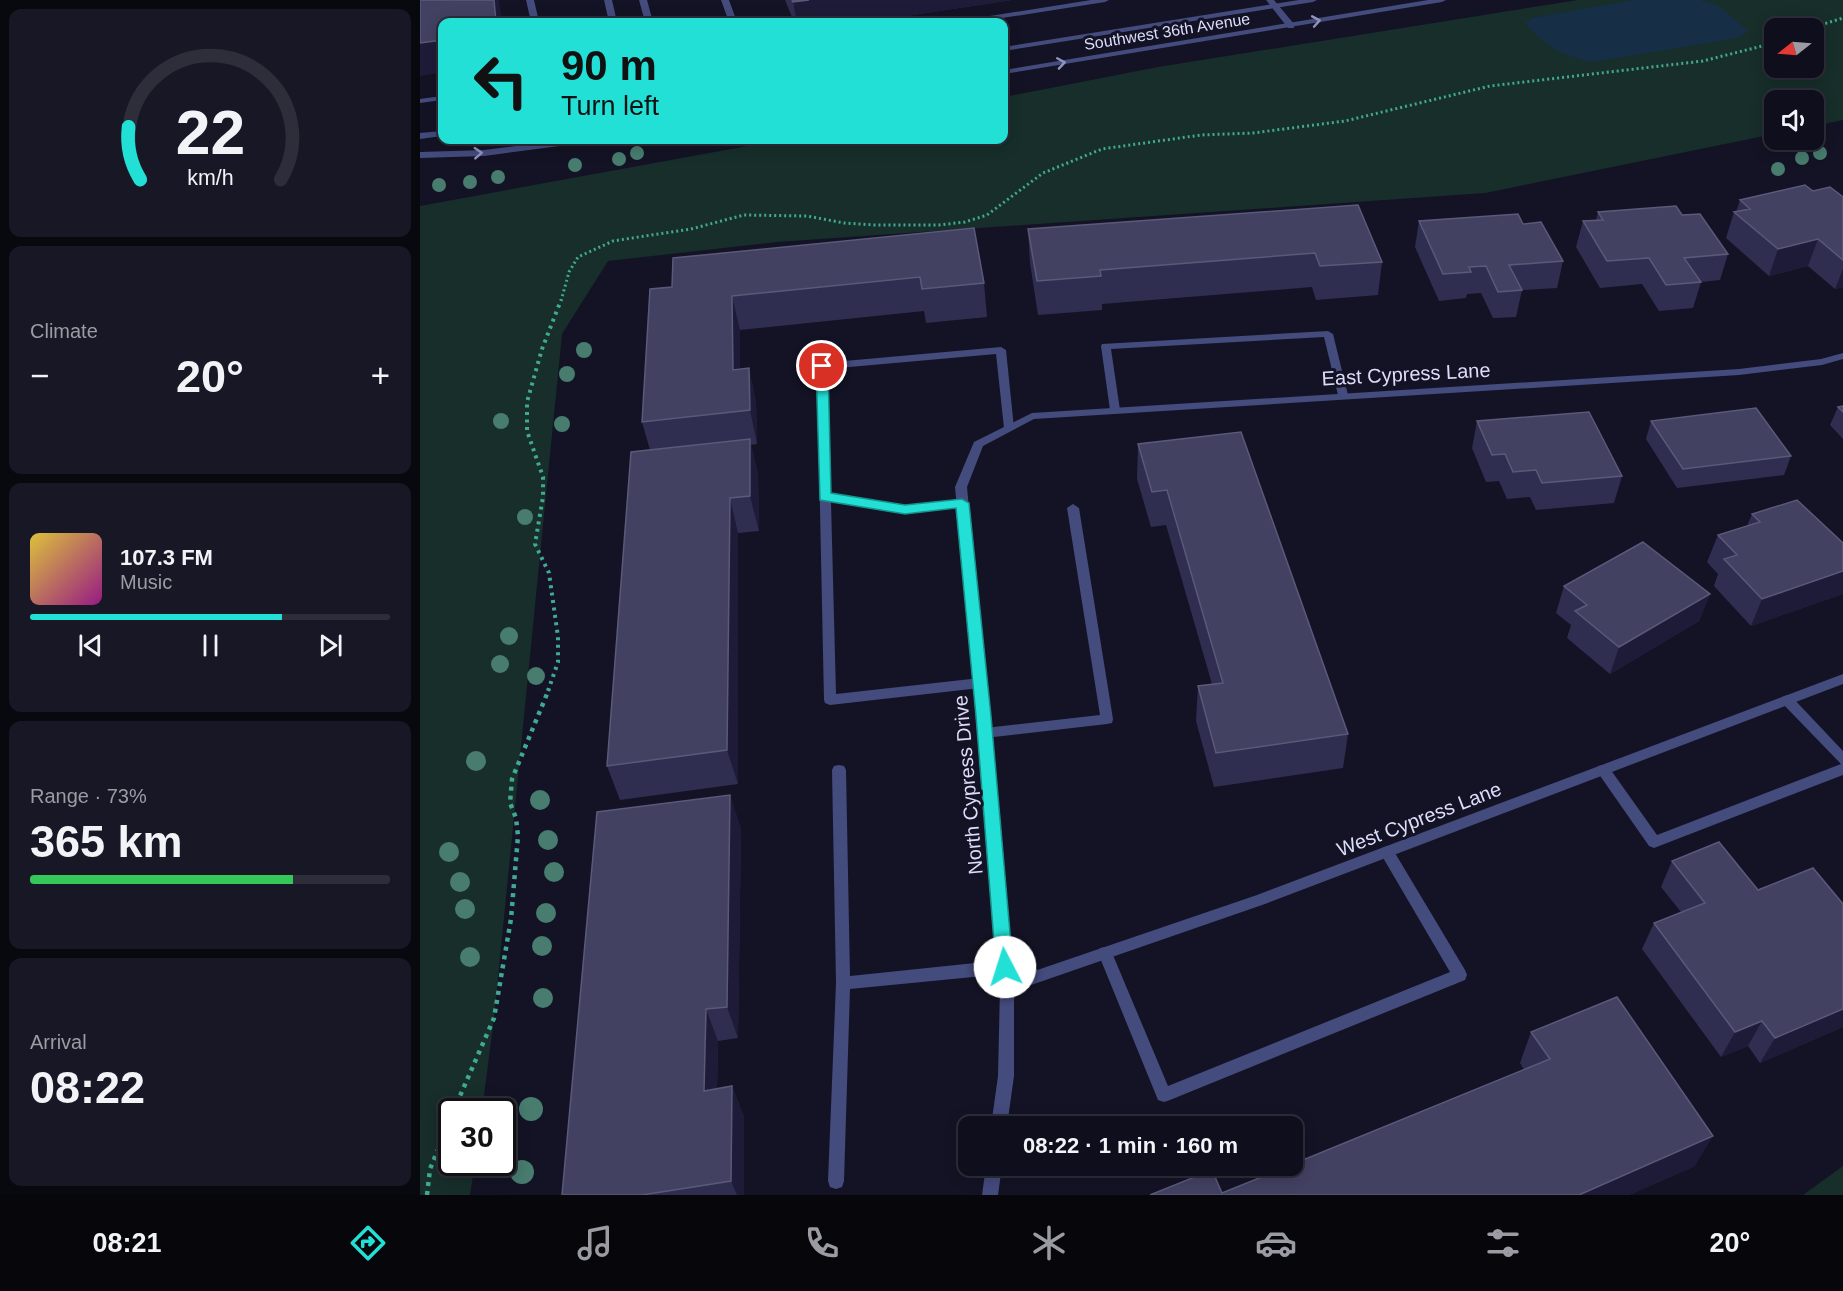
<!DOCTYPE html>
<html lang="en">
<head>
<meta charset="utf-8">
<style>
  :root { --surface:#0e0e1c; --page:#171725; --text:#f1f3f6; --muted:#9b9ca3; --line:#2e2e3b; --accent:#22e0d6 }
  body { margin:0; font-family:Arial,sans-serif; background:var(--page); color:var(--text); height:100vh; display:flex; flex-direction:column; font-size:22px; white-space:nowrap }
  * { box-sizing:border-box; margin:0 }
  p { font-size:20px; color:var(--muted) }
  .icon { flex:none; width:33px; height:33px; fill:none; stroke:currentColor; stroke-width:2; stroke-linecap:round; stroke-linejoin:round }
  .map { position:relative; flex:1; overflow:hidden }
  .side { display:flex; flex-direction:column; gap:9px; padding:9px; background:#08080f; width:420px }
  .side>* { flex:none }
  .guide { position:absolute; left:18px; top:18px; width:570px; height:126px; border-radius:12px; box-shadow:0 3px 15px #0003,0 0 0 2px var(--line); background:#22e0d6; color:#111; overflow:hidden }
  .needle { width:39px; rotate:253deg }
  .buttons { position:absolute; left:1344px; top:18px; display:grid; gap:12px }
  .buttons a { display:grid; place-items:center; width:60px; height:60px; border-radius:12px; background:var(--surface); box-shadow:0 3px 15px #0003,0 0 0 2px var(--line); font-size:30px }
  .speed { position:absolute; left:18px; top:1098px; display:flex; gap:12px; font-size:30px; font-weight:700; text-align:center }
  .speed>* { display:grid; place-content:center; width:78px; height:78px; border-radius:50%; background:var(--surface); box-shadow:0 3px 15px #0003,0 0 0 2px var(--line); line-height:1 }
  .speed .limit { border:3px solid #111; border-radius:9px; background:#fff; color:#111 }
  .pin { position:absolute; display:grid; place-items:center; width:51px; height:51px; color:#fff; margin:-26px; border:3px solid #fff; border-radius:50%; box-shadow:0 2px 6px #0007 }
  .me { position:absolute; width:66px; margin:-33px; rotate:355deg; stroke-linejoin:round; filter:drop-shadow(0 0 4px #0008) }
  .turn { display:flex; align-items:center; gap:21px; height:126px; padding:0 24px; font-size:27px }
  .turn .icon { width:78px; height:78px; stroke-width:2.5 }
  .turn b { display:block; font-size:42px; line-height:51px }
  .big { font-size:45px; font-weight:700; line-height:1.1 }
  .side .widget { flex:1; display:flex; flex-direction:column; justify-content:center; gap:9px; min-width:0; padding:0 21px; border-radius:12px; background:var(--page) }
  .side .dial { align-items:center; gap:0 }
  .dial svg { height:156px; overflow:visible; fill:none; stroke:var(--line); stroke-width:7; stroke-linecap:round; text-anchor:middle }
  .dial text { fill:var(--text); stroke:none }
  .song { display:flex; align-items:center; gap:18px }
  .cover { width:72px; height:72px; border-radius:9px; background:linear-gradient(135deg,hsl(50 70% 55%),hsl(310 70% 35%)) }
  .played { height:6px; border-radius:3px; background:linear-gradient(90deg,var(--accent) 70%,var(--line) 70%) }
  .keys { display:flex; justify-content:space-around; direction:ltr }
  .heat { display:flex; justify-content:space-between; align-items:center; font-size:33px; direction:ltr }
  .charge { height:9px; border-radius:4px; background:linear-gradient(90deg,#34c759 73%,var(--line) 0) }
  .trip { position:absolute; left:538px; top:1116px; width:345px; height:60px; border-radius:12px; background:var(--surface); box-shadow:0 3px 15px #0003,0 0 0 2px var(--line); font-weight:700; line-height:60px; text-align:center }
  .menu { display:flex; height:96px; justify-content:space-around; align-items:center; background:#06060b; color:var(--muted) }
  .menu .icon { width:42px; height:42px }
  .menu .on { color:var(--accent) }
  .menu b { font-size:27px; color:var(--text) }
  main { display:flex; flex:1; min-height:0 }
  .map>svg:first-child { display:block }
</style>
</head>
<body>
<main>
<section class="side">
<div class="widget dial"><svg viewBox="0 0 100 80">
<path d="M14 69A42 42 0 1 1 86 69"/>
<path d="M14 69A42 42 0 0 1 8 42" stroke="#22e0d6"/>
<text x="50" y="56" font-size="32" font-weight="700">22</text>
<text x="50" y="72" font-size="11">km/h</text>
</svg></div>
<div class="widget"><p>Climate</p>
<div class="heat"><a>−</a><b class="big">20°</b><a>+</a></div>
</div>
<div class="widget">
<div class="song"><i class="cover"></i><div><b>107.3 FM</b><p>Music</p></div></div>
<div class="played"></div>
<div class="keys"><svg class="icon" aria-label="previous" viewBox="0 0 24 24"><path d="M18 5L8 12l10 7zM5 5v14"/></svg><svg class="icon" aria-label="pause" viewBox="0 0 24 24"><path d="M8 5v14M16 5v14"/></svg><svg class="icon" aria-label="next" viewBox="0 0 24 24"><path d="M6 5l10 7-10 7zM19 5v14"/></svg></div>
</div>
<div class="widget"><p>Range · 73%</p><b class="big">365 km</b><div class="charge"></div></div>
<div class="widget"><p>Arrival</p><b class="big">08:22</b></div>
</section>
<div class="map">
<svg width="1423" height="1195" viewBox="0 0 1423 1195">
  <rect width="100%" height="100%" fill="#131325"/>
  <path fill="#172e2a" fill-rule="evenodd" d="M1158 0H1423V120L1394 126V100H1354V134L1065 193 357 242 188 261 142 334 74 1018 62 1111 32 1112V1162L55 1163 50 1195H0V206L360 140H584V97L738 67ZM1354 28H1394V68H1354Z
    M1423 1166V1195H1383Z"/>
  <path fill="#162f46" d="M1280 0 1299 6 1328 31 1320 37 1300 41 1172 62C1144 57 1122 44 1105 23L1112 18 1214 0Z"/>
  <g fill="none" stroke-linecap="round" stroke-linejoin="round">
    <path stroke="#41a993" stroke-width="3" stroke-dasharray="2 3" stroke-linecap="butt" d="M1391 28 1423 18
      M141 301 149 272 158 257 193 241 271 229 324 215 387 216 424 223 455 225H519L545 222 567 215 623 173 682 149 781 135 833 133 925 121 1070 86 1283 61 1354 43"/>
    <path stroke="#41a993" stroke-width="4" stroke-dasharray="3 4.5" stroke-linecap="butt" d="M128 691 138 662V637L129 573 115 544 123 497V477L107 431V402L122 349 141 300"/>
    <path stroke="#41a993" stroke-width="4.5" stroke-dasharray="4 5" stroke-linecap="butt" d="M33 1112 74 1018 91 919 98 836 96 818 90 803 92 779 129 689
      M7 1195 10 1169 32 1116"/>
    <path fill="#444b7d" fill-rule="evenodd" d="M106 0H114L119 22H111Z
      M301 0H309L317 22H309Z
      M671 0H689L685 2 557 22H541L545 20Z
      M846 0H854L874 24V28H868Z
      M22 96V100L0 103V99Z
      M908 331 913 334 928 395 927 397H919L918 395 904 337 691 349 700 410 695 413 690 410 681 346 682 344Z
      M581 347 586 350 594 428 589 431 584 428 576 354 407 369 411 494 485 506 542 499 548 503 542 507 485 514 411 502 416 694 560 678 564 680 566 683 564 686 560 688 410 705 405 703 404 700 397 366 402 363Z
      M653 504 659 508 693 719 692 723 687 724 565 738 560 737 558 733 560 729 565 728 680 715 647 508Z
      M1367 695 1372 697 1423 751V775L1234 848 1229 846 1176 770 1178 766 1183 765 1188 766 1237 835 1421 764 1362 703 1361 700 1362 697Z
      M419 765 424 766 426 770 430 976 584 960 589 962 591 967 589 972 584 974 430 989 424 1181 422 1187 416 1189 410 1187 408 1181 416 983 412 770 414 766Z
      M967 846 972 848 1045 970 1047 975 1045 980 750 1100 744 1102 738 1100 678 953 680 948 685 947 690 948 748 1086 1030 972 962 856 960 852 962 848Z"/>
    <path fill="#444b7d" fill-rule="evenodd" d="M184 0H192L197 22H189Z
      M219 0H227L233 22H225Z
      M879 0H897L893 2 584 51V47Z
      M1008 0H1026L1022 2 584 74V70Z
      M22 131V136L0 139V133Z
      M146 140H166L162 143 64 156 0 158V152L64 150Z
      M1423 353V359L1402 365 1319 375 614 419 563 446 547 487 594 978 837 895 1423 674V684L845 904 594 991V1076L587 1126H571L578 1076 580 987 535 487 554 442 612 413 1319 369 1401 359Z
      M566 1166H582L578 1195H562Z"/>
  </g>
  <g fill="#477c6e">
    <circle cx="217" cy="153" r="7"/>
    <circle cx="1400" cy="153" r="7"/>
    <circle cx="1382" cy="158" r="7"/>
    <circle cx="199" cy="159" r="7"/>
    <circle cx="155" cy="165" r="7"/>
    <circle cx="1358" cy="169" r="7"/>
    <circle cx="78" cy="177" r="7"/>
    <circle cx="50" cy="182" r="7"/>
    <circle cx="19" cy="185" r="7"/>
    <circle cx="164" cy="350" r="8"/>
    <circle cx="147" cy="374" r="8"/>
    <circle cx="81" cy="421" r="8"/>
    <circle cx="142" cy="424" r="8"/>
    <circle cx="105" cy="517" r="8"/>
    <circle cx="89" cy="636" r="9"/>
    <circle cx="80" cy="664" r="9"/>
    <circle cx="116" cy="676" r="9"/>
    <circle cx="56" cy="761" r="10"/>
    <circle cx="120" cy="800" r="10"/>
    <circle cx="128" cy="840" r="10"/>
    <circle cx="29" cy="852" r="10"/>
    <circle cx="134" cy="872" r="10"/>
    <circle cx="40" cy="882" r="10"/>
    <circle cx="45" cy="909" r="10"/>
    <circle cx="126" cy="913" r="10"/>
    <circle cx="122" cy="946" r="10"/>
    <circle cx="50" cy="957" r="10"/>
    <circle cx="123" cy="998" r="10"/>
    <circle cx="111" cy="1109" r="12"/>
    <circle cx="102" cy="1172" r="12"/>
  </g>
  <path fill="#302e50" d="M365 0H592L447 22H374Z
    M1423 197V287L1415 289 1388 266 1349 276 1306 238 1314 212H1316L1320 200Z
    M938 205 962 262 958 295 896 300 892 287 682 304V310L618 315 610 263 608 229Z
    M1178 212 1262 215 1308 254 1300 280 1281 282 1273 308 1239 311 1222 284 1180 288 1156 247 1163 221 1176 220Z
    M999 221 1143 261 1137 288 1102 290 1096 317 1073 318 1061 293 1047 294 1046 298 1019 301 995 247Z
    M253 258 564 283 567 317 506 323 504 311 320 330V370L329 368 336 403 337 444 331 445 338 474 339 531 318 533V784L200 800 187 766 230 450 222 422 252 287Z
    M1423 406V439L1410 425 1418 407Z
    M1057 421 1202 476 1194 503 1116 510 1110 497 1087 499 1079 481 1066 482 1052 448Z
    M1231 421 1371 456 1364 475 1257 488 1226 439Z
    M718 444 928 734 923 768 794 787 776 721 778 686 792 684 746 525 731 527 717 479Z
    M1332 514 1423 543V594L1331 626 1294 586 1298 574 1287 562 1298 535 1327 526Z
    M1144 586 1290 594 1279 621 1190 674 1147 638 1151 625 1136 613Z
    M321 828 318 1038 298 1041 297 1089 312 1086 324 1117V1195H142Z
    M1252 861 1338 890 1423 904V1027L1340 1063 1328 1046 1301 1057 1222 949 1234 923 1261 912 1241 887Z
    M1111 1032 1275 1166 1209 1195H730L802 1193 1104 1070 1100 1063Z"/>
  <path fill="#1d1b37" d="M74 0H79L82 22H76Z
    M389 0H592L447 22H377L373 2Z
    M22 40V73L0 76V43Z
    M1398 239 1388 266 1349 276 1358 249Z
    M1423 269V287L1415 289Z
    M312 296 320 330V405L313 370Z
    M329 368 336 403 337 444 330 410Z
    M330 439 338 474 339 531 330 496Z
    M310 498 318 533V784L307 750Z
    M1423 571V594L1331 626 1342 599Z
    M1290 594 1279 621 1190 674 1199 647Z
    M310 795 321 828 318 1038 307 1007Z
    M286 1009 298 1041 296 1121 284 1091Z
    M1423 1009V1027L1340 1063 1355 1038Z
    M1342 1021 1328 1046 1301 1057 1315 1032Z
    M312 1086 324 1117V1195H317L311 1181Z
    M1293 1136 1275 1166 1209 1195H1159Z"/>
  <path fill="#424162" stroke="#5a597a" stroke-width="1.5" d="M0 0H74L76 22H22V40L0 43Z
    M372 0H389L373 2Z
    M1385 185 1393 191 1410 187 1423 197V260L1398 239 1358 249 1314 212 1330 209 1320 200Z
    M938 205 962 262 900 266 895 253 680 270 681 276 617 281 608 229Z
    M1256 206 1262 215 1280 214 1308 254 1264 258 1281 282 1246 285 1229 258 1187 261 1163 221 1183 220 1178 212Z
    M1098 214 1103 224 1121 222 1143 261 1089 265 1102 290 1078 292 1066 266 1049 267 1051 272 1023 274 999 221Z
    M554 228 564 283 502 289 500 277 312 296 313 370 329 368 330 410 222 422 230 289 252 287 253 258Z
    M1423 406V412L1418 407Z
    M1336 408 1371 456 1263 469 1231 421Z
    M1169 412 1202 476 1122 483 1116 470 1093 472 1085 454 1072 455 1057 421Z
    M821 432 928 734 796 753 778 686 803 683 747 490 732 492 718 444Z
    M330 439V496L310 498 307 750 187 766 211 452Z
    M1377 500 1423 543V571L1342 599 1304 559 1317 555 1298 535 1340 522 1332 514Z
    M1223 542 1290 594 1199 647 1155 611 1167 605 1144 586Z
    M310 795 307 1007 286 1009 284 1091 312 1086 311 1181 222 1195H142L177 812Z
    M1299 842 1338 890 1393 868 1423 904V1009L1355 1038 1342 1021 1315 1032 1234 923 1285 903 1252 861Z
    M1197 997 1293 1136 1159 1195H730L792 1170 802 1193 869 1166H873V1164L1130 1059 1111 1032Z"/>
  <defs><path id="oneway-chevron" d="M-2-3.5L2.5 0L-2 3.5" fill="none" stroke-width="1.6" stroke-linecap="round" stroke-linejoin="round" transform="scale(1.5)"/></defs>
  <g stroke="#9094bc">
    <use href="#oneway-chevron" transform="translate(896 21) rotate(-10)"/>
    <use href="#oneway-chevron" transform="translate(641 63) rotate(-9)"/>
    <use href="#oneway-chevron" transform="translate(58 153) rotate(-3)"/>
  </g>
  <path fill="#22e0d6" stroke="#16928b" stroke-width="1.5" d="M402 363 408 366 411 493 485 505 542 499 549 503 571 716 593 967 590 972 585 974 579 972 576 967 556 716 536 508 485 514 400 500 396 366Z"/>
  <g text-anchor="middle" stroke-width="6" stroke-linejoin="round" paint-order="stroke">
    <g font-size="16" fill="#dcddfa" stroke="#131325">
      <text transform="translate(747 31) rotate(-9)" y="6">Southwest 36th Avenue</text>
    </g>
    <g font-size="20" fill="#dcddfa" stroke="#131325">
      <text transform="translate(986 374) rotate(-3)" y="7">East Cypress Lane</text>
      <text transform="translate(548 785) rotate(-95)" y="7">North Cypress Drive</text>
      <text transform="translate(999 819) rotate(-21)" y="7">West Cypress Lane</text>
    </g>
  </g>
</svg>
<div class="buttons">
<a><svg class="needle" viewBox="-14 -14 28 28"><path d="M0-13l5 13h-10z" fill="#e53935"/><path d="M0 13l5-13h-10z" fill="#9b9ca3"/></svg></a>
<a><svg class="icon" aria-label="sound" viewBox="0 0 24 24"><path d="M4 9h4l5-4v14l-5-4H4zM17 9q2 3 0 6"/></svg></a>
</div>
<div class="speed"><div class="limit">30</div></div>
<div class="pin" style="left:402px;top:366px;background:#d93025"><svg class="icon" aria-label="arrive" viewBox="0 0 24 24"><path d="M6 21V4h12l-3 4 3 4H6"/></svg></div>
<svg class="me" style="left:585px;top:967px" viewBox="-20 -20 40 40"><circle r="19" fill="#fff"/><path d="M0-13L10 11 0 6-10 11z" fill="#22e0d6"/></svg>
<div class="trip">08:22 · 1 min · 160 m</div>
<div class="guide">
<div class="turn"><svg class="icon" aria-label="left" viewBox="0 0 24 24"><path d="M17 20v-9H6M10 6l-5 5 5 5"/></svg><div><b>90 m</b>Turn left</div></div>
</div>
</div>
</main>
<nav class="menu">
<b>08:21</b>
<svg class="icon on" aria-label="directions" viewBox="0 0 24 24"><path d="M12 3l9 9-9 9-9-9zM9 14v-3h6M13 9l2 2-2 2"/></svg>
<svg class="icon" aria-label="music" viewBox="0 0 24 24"><path d="M9 18V5l10-2v13"/><circle cx="6" cy="18" r="3"/><circle cx="16" cy="16" r="3"/></svg>
<svg class="icon" aria-label="phone" viewBox="0 0 24 24"><path d="M5 4h4l2 5-3 2q2 4 5 5l2-3 5 2v4C11 20 4 13 5 4z"/></svg>
<svg class="icon" aria-label="climate" viewBox="0 0 24 24"><path d="M12 3v18M4 7l16 10M4 17L20 7"/></svg>
<svg class="icon" aria-label="car" viewBox="0 0 24 24"><path d="M5 17H2v-5l4-1 3-4h7l3 4 3 1v5h-3M9 17h6M6 11h13"/><circle cx="7" cy="17" r="2"/><circle cx="17" cy="17" r="2"/></svg>
<svg class="icon" aria-label="filters" viewBox="0 0 24 24"><path d="M4 7h16M4 17h16"/><circle cx="9" cy="7" r="2"/><circle cx="15" cy="17" r="2"/></svg>
<b>20°</b>
</nav>
</body>
</html>
